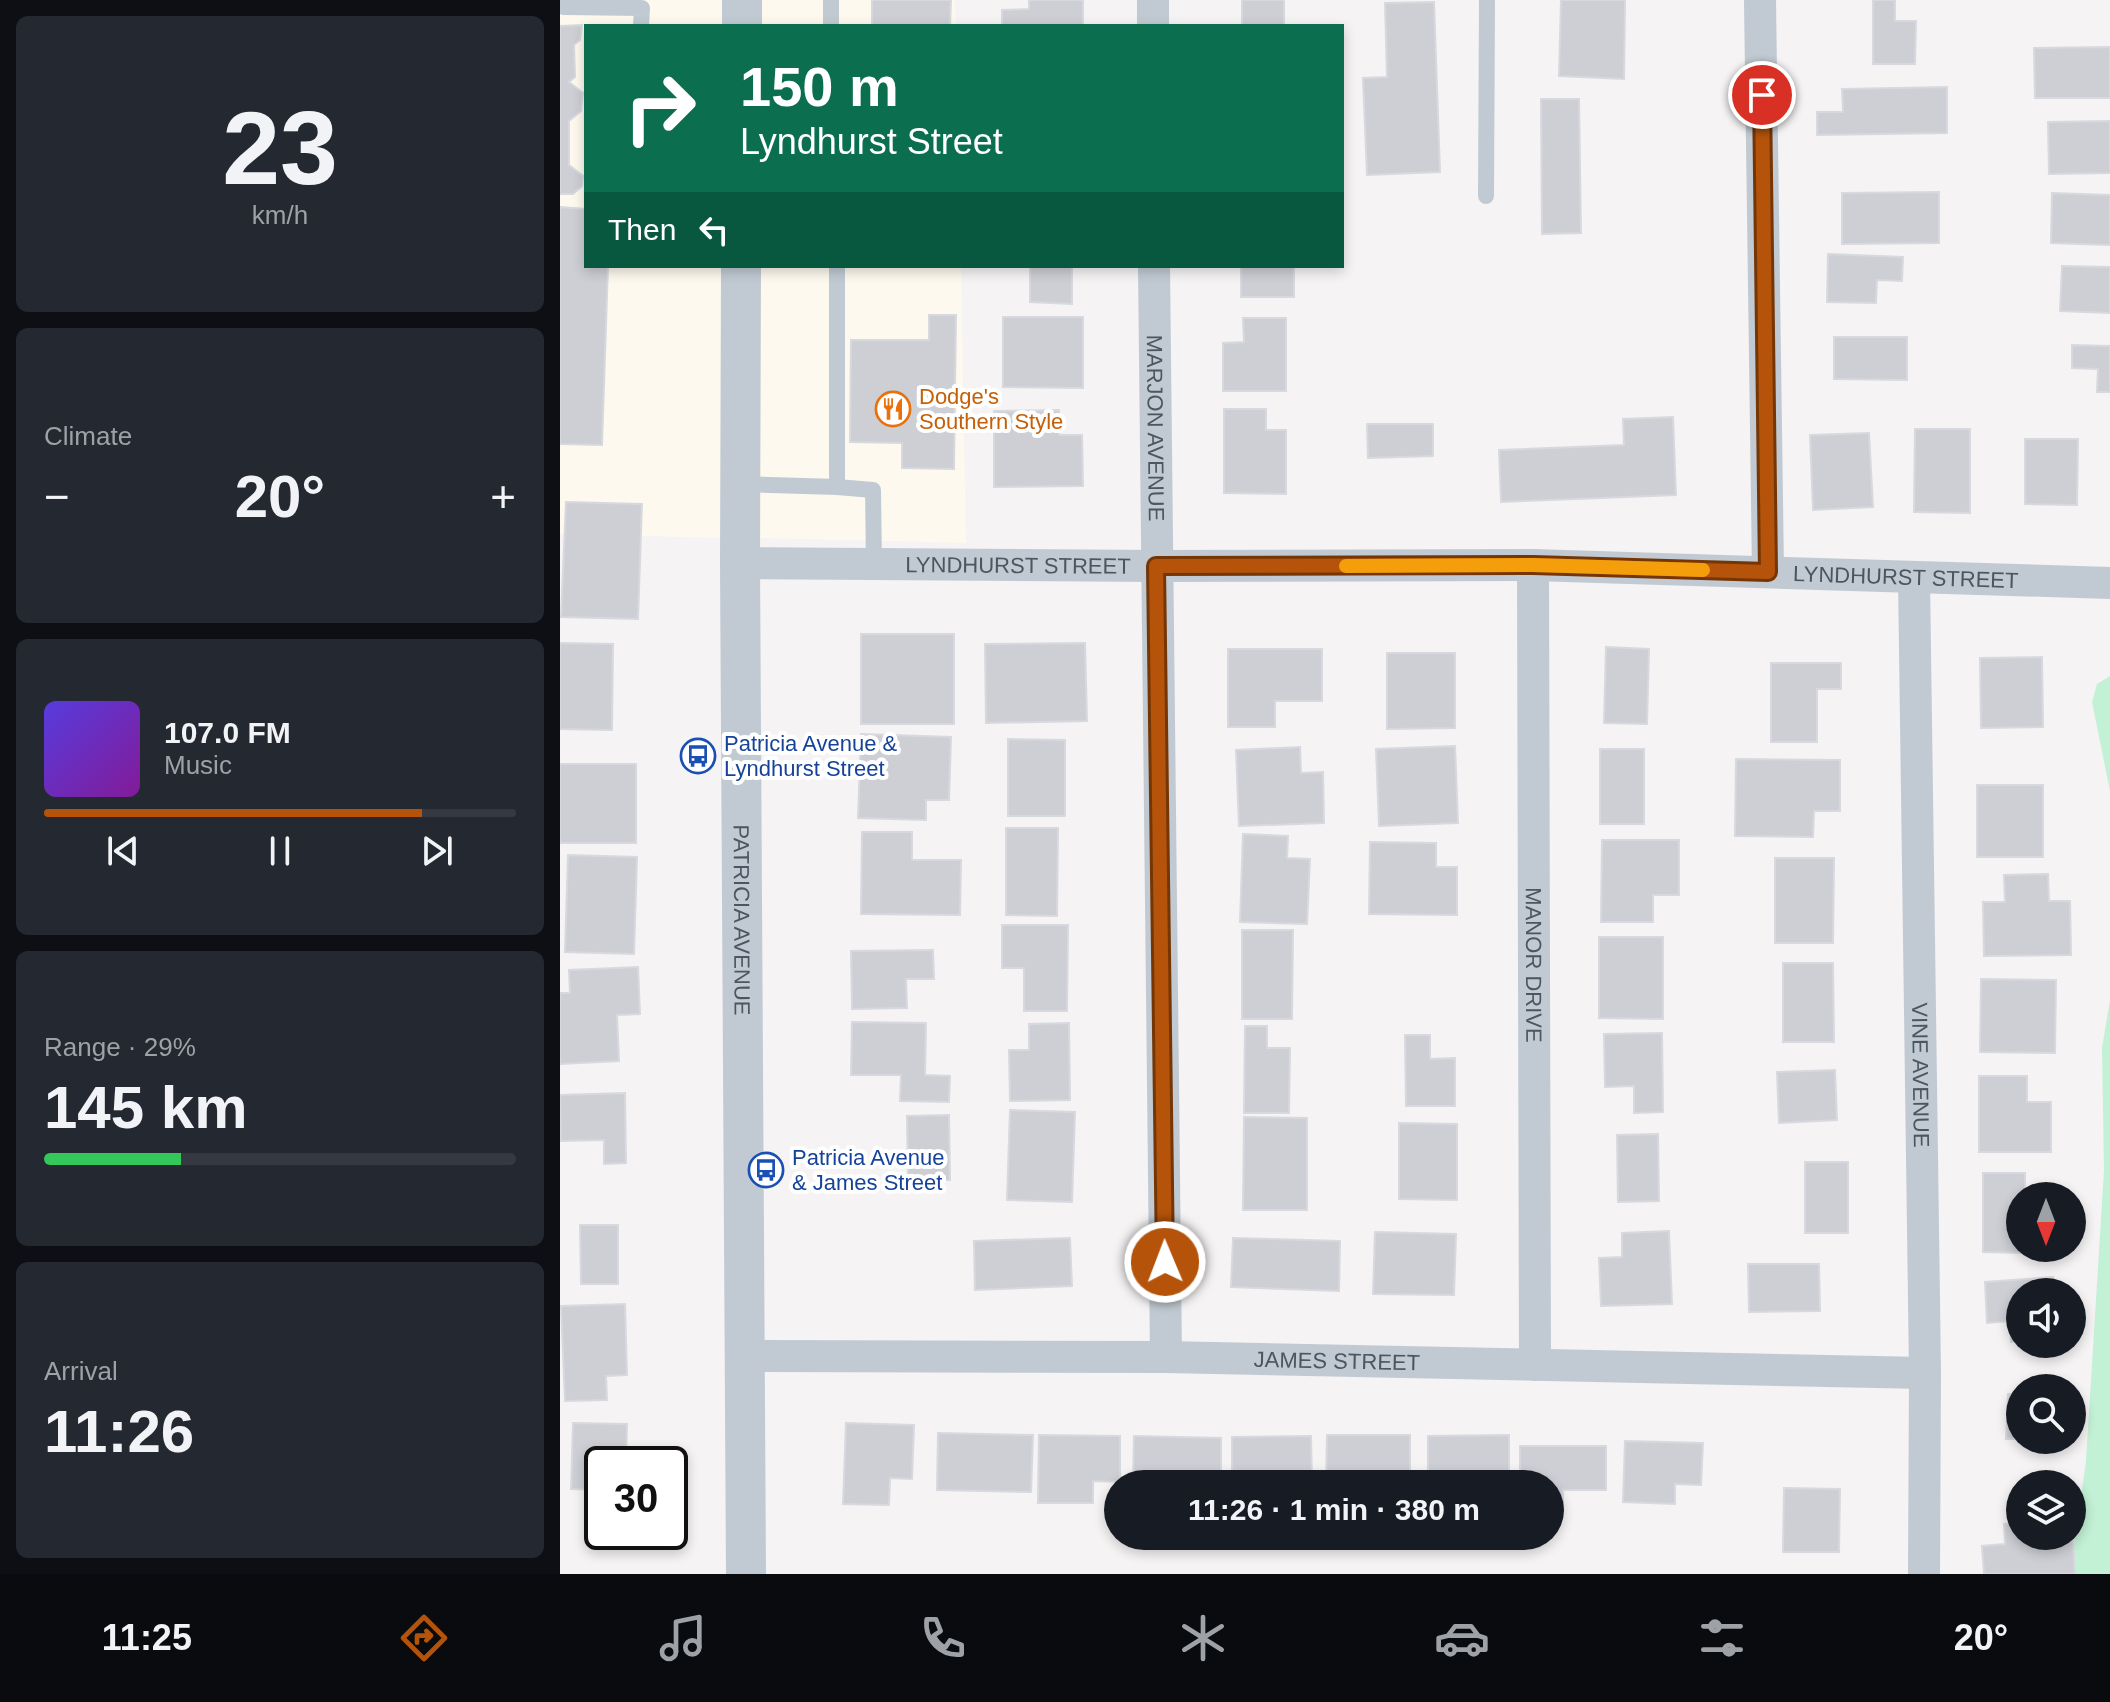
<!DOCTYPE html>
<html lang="en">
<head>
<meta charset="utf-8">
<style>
  :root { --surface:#171b24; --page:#242831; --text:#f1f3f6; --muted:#9ea1a6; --line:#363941; --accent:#b45309 }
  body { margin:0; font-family:Arial,sans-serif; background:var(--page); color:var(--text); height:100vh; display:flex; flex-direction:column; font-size:30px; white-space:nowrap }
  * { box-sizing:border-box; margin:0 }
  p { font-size:26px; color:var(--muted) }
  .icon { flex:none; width:44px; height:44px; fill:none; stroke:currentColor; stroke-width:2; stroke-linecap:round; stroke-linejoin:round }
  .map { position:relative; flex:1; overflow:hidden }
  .sheet { display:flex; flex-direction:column; gap:16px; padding:16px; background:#0d0f14; width:560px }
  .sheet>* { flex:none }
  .guide { position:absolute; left:24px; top:24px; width:760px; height:244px; border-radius:0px; box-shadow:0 4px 12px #0003; background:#0b6e4f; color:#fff; overflow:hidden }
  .needle { width:52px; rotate:180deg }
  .tools { position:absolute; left:1446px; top:1182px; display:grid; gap:16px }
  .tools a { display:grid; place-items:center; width:80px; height:80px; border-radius:50%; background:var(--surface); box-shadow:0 4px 12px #0003; font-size:40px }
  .speed { position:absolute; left:24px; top:1446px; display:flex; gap:16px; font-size:40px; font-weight:700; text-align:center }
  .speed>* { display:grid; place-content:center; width:104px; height:104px; border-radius:50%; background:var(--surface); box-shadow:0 4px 12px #0003; line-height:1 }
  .speed .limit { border:4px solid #111; border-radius:12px; background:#fff; color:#111 }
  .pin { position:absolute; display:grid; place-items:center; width:68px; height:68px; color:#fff; margin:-34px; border:4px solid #fff; border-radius:50%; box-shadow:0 2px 8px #0007 }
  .me { position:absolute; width:88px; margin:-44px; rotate:359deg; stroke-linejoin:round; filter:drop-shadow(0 0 6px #0008) }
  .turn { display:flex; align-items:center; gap:28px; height:168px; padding:0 24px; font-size:36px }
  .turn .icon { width:104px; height:104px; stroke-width:2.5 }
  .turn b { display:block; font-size:56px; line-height:68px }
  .then { display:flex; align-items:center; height:76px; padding:0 24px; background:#0003; gap:16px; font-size:30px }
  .big { font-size:60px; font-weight:600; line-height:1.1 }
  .sheet .tile { flex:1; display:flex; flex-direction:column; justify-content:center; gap:12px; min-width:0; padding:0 28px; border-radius:12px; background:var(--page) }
  .sheet .dial { align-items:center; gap:0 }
  .dial b { font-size:104px; line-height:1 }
  .song { display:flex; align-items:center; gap:24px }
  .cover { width:96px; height:96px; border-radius:12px; background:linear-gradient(135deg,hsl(250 70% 55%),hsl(290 70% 35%)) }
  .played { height:8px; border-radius:4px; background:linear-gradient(90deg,var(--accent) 80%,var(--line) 80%) }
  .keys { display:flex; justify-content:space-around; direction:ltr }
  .heat { display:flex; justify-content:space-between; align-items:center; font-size:44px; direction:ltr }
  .charge { height:12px; border-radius:6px; background:linear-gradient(90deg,#34c759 29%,var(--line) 0) }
  .trip { position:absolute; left:544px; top:1470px; width:460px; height:80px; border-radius:40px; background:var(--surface); box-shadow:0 4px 12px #0003; font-weight:600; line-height:80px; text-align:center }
  .dock { display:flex; height:128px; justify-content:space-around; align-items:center; background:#090b0e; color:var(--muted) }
  .dock .icon { width:56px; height:56px }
  .dock .on { color:var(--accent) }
  .dock b { font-size:36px; color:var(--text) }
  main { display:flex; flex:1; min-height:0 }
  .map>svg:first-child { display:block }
</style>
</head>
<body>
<main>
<section class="sheet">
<div class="tile dial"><b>23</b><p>km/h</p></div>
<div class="tile"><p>Climate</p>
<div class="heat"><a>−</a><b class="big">20°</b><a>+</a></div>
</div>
<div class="tile">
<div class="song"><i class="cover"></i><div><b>107.0 FM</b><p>Music</p></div></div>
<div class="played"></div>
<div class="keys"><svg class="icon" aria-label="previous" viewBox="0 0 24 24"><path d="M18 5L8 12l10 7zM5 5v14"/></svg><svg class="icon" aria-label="pause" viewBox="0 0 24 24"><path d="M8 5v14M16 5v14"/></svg><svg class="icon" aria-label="next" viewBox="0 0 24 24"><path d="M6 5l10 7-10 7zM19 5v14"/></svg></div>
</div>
<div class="tile"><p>Range · 29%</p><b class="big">145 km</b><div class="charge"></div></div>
<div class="tile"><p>Arrival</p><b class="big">11:26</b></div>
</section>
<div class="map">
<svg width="1550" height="1574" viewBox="0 0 1550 1574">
  <rect width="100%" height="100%" fill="#f5f3f3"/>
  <path fill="#fdf9ef" d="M0 0H166V26H26V266H165L164 538 0 534Z
    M198 0H395L396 26H198Z
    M198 266H401L406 543 197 538Z"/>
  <path fill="#c3f1d5" d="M1550 676V791L1532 702 1537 684Z
    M1550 1000V1574H1510L1526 1461 1544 1170 1542 1048Z"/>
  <path fill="#cdcfd5" stroke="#d7d9de" stroke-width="2" d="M312 0H391L390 26H312Z
    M469 0H523V26H442V10L469 9Z
    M682 0H724V26H682Z
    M1001 0H1065L1064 79 999 76Z
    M1313 0H1335V21H1356L1355 64H1313Z
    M874 2 880 172 807 175 803 78 827 77 825 3Z
    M22 25 20 40 14 45 15 77 9 82 23 93 21 111 9 121V165L23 176 22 186 13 194H0V26Z
    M1550 47V98H1475L1474 48Z
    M1387 87V133L1257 135V112H1283L1282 89Z
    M981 99H1019L1021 233 982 234Z
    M1550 121V173L1489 174 1488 122Z
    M1379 192V243L1282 244V193Z
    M1492 193 1550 195V245L1491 243Z
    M0 207 26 209V266H48L42 445 0 444Z
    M1268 254 1343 257 1342 281 1317 280 1316 303 1267 302Z
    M470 266H512V304L470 302Z
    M681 266H734V297H681Z
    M1502 266 1550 267V313L1500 311Z
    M369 315H396L394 469 342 468V443L290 442 291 340H369Z
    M443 317H523V388L443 387Z
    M683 318H726V391H663V343L684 342Z
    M1274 337H1347V380L1274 379Z
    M1512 345 1550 346V392H1537L1538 369 1512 368Z
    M664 409H706V430H726V494L664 493Z
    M499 410V435H522L523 486 434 487V411Z
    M1113 417 1116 495 941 502 939 450 1064 445 1063 419Z
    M807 424H873V456L808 458Z
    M1355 429H1410V513L1354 512Z
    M1309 433 1313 507 1253 510 1250 435Z
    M1465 439H1518L1517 505 1465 504Z
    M6 502 82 504 78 619 1 617Z
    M301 634H394V724H301Z
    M0 643 53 644 52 730 0 729Z
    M525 643 527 721 426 723 425 644Z
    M1046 647 1089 649 1087 724 1044 723Z
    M668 649H762V701H715V727H668Z
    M827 653H895V728L827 729Z
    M1482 657 1483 727 1421 728 1420 658Z
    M1211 663H1281V689H1257V742H1211Z
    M301 734 391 737 389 800H366V820L298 818Z
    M448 739 505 740V816H448Z
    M895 746 898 823 819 826 816 749Z
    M740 747 741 773 763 772 764 823 679 826 676 750Z
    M1040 749H1084V824H1040Z
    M1176 759 1280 760V811H1254L1253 837 1175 836Z
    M0 764H76V843H0Z
    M1417 785H1483V857H1417Z
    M446 828H498L497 916 446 915Z
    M302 832H352V860H401L400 915 301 914Z
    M683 834 728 836 727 858 750 859 747 924 680 922Z
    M1042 840H1119V895H1093V922H1041Z
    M810 842 876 843V867H897V915L809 914Z
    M8 855 77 857 74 954 5 952Z
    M1215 858H1274L1273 943H1215Z
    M1488 874 1489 901H1510L1511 955 1424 956 1423 902H1445L1444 875Z
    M442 925H508L507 1011H464V968H442Z
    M682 930H733L732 1019H682Z
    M1039 937H1103V1019L1039 1018Z
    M373 950 374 979H346L347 1008 292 1009 291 951Z
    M1223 963H1273L1274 1042H1223Z
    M78 967 80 1014 57 1015 59 1061 0 1064V993H10L9 970Z
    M1421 979 1496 980 1495 1053 1420 1052Z
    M292 1022 366 1023 365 1075 390 1076 389 1102 340 1101 341 1075H291Z
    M509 1023 510 1100 450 1101 449 1050H469V1024Z
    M685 1026H707V1048H730L729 1113H684Z
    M1102 1033 1103 1112 1074 1113V1086L1045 1087 1044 1034Z
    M845 1035H870V1059L895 1058V1106H846Z
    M1275 1070 1277 1120 1219 1123 1217 1072Z
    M1419 1076H1467V1102H1491V1152H1419Z
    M65 1093 66 1163 44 1164V1140L1 1141 0 1095Z
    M450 1110 515 1112 512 1202 447 1200Z
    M389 1115 390 1180 348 1181 347 1116Z
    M684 1117 747 1118V1210H683Z
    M839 1123 897 1124V1200L839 1199Z
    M1098 1134 1099 1201 1058 1202 1057 1135Z
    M1245 1162H1288V1233H1245Z
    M1423 1173H1465V1196H1460V1248H1465V1253L1423 1252Z
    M20 1225H58V1284H21Z
    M1109 1231 1112 1304 1041 1306 1039 1258 1062 1257V1233Z
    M815 1232 896 1234 894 1295 813 1294Z
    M510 1238 512 1286 415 1290 414 1241Z
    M673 1238 780 1241 779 1291 671 1287Z
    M1188 1264H1259L1260 1311 1189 1312Z
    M1493 1277 1494 1292H1460V1341L1451 1342 1450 1321 1427 1323 1425 1282Z
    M65 1304 67 1375 46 1376 47 1400 5 1401 1 1306Z
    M1448 1394H1460V1439H1446Z
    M13 1423 67 1424 66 1464H42V1490L11 1489Z
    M286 1423 354 1425 352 1479 330 1478 329 1505 283 1504Z
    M378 1433 473 1435 471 1492 377 1490Z
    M479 1435 560 1436V1482L533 1481V1503H478Z
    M767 1435H850V1480H766Z
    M949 1435V1484L868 1481V1436Z
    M574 1436 661 1438V1484L573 1482Z
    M751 1436 752 1484H672V1437Z
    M1065 1441 1143 1443 1141 1485 1115 1484V1504L1063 1502Z
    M960 1446H1046V1490H1003V1511H990V1484H960Z
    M1224 1488 1280 1489 1279 1552H1223Z
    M1460 1522V1536H1490L1491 1542 1513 1540 1515 1574H1424L1422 1546 1445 1544 1444 1524Z"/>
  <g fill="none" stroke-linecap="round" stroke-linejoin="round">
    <path stroke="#c1cad2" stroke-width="16" d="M4 7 82 8 81 26
      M271 26V0
      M926 196 927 0
      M181 484 277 487V266
      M277 487 313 490 314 564"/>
    <g stroke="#c1cad2" stroke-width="32">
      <path d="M593 0V26"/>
      <path d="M1200 0 1208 572"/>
      <path id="s1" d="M594 266 606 1357"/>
      <path id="s2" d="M180 563 596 566 973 565 1550 583"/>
      <path id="s3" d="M973 565 975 1365"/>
      <path id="s4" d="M1354 577 1365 1373 1364 1574"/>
      <path id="s5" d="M187 1356 606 1357 1365 1373"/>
    </g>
    <g stroke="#c1cad2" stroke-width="40">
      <path d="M182 26V0"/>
      <path id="s6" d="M181 266 180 563 186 1574"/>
    </g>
  </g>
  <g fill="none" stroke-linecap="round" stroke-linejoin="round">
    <g stroke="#753606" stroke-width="20">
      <path id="route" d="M605 1262 596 566 973 565 1208 572 1202 95"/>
    </g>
    <use href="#route" stroke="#b45309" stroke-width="14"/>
    <path stroke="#f59e0b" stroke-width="14" d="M786 566 973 565 1143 570"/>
  </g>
  <defs>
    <g id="restaurant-ring" transform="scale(1.8)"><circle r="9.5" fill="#fff" stroke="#e8710a" stroke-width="1.5"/><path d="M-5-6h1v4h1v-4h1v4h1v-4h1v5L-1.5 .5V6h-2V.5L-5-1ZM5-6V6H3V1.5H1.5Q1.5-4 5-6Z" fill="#e8710a"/></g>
    <g id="bus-ring" transform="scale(1.8)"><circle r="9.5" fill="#fff" stroke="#1a4fb4" stroke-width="1.5"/><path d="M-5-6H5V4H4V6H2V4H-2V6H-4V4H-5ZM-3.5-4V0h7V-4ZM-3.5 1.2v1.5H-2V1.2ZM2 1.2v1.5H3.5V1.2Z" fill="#1a4fb4"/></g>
  </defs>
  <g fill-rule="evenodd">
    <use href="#restaurant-ring" x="333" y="409"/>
    <use href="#bus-ring" x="138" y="756"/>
    <use href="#bus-ring" x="206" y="1170"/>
  </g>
  <g text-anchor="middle" stroke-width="8" stroke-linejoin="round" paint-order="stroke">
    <g font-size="22" fill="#c56008" stroke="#fff" text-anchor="start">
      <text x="359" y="404">Dodge's<tspan x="359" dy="25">Southern Style</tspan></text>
    </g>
    <g font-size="22" fill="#4a5661" stroke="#fff">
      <text dy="8" stroke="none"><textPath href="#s1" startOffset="162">MARJON AVENUE</textPath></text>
      <text dy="8" stroke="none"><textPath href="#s2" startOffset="278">LYNDHURST STREET</textPath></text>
      <text dy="8" stroke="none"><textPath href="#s2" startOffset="1166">LYNDHURST STREET</textPath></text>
      <text dy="8" stroke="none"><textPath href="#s6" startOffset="654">PATRICIA AVENUE</textPath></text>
      <text dy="8" stroke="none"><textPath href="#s3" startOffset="400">MANOR DRIVE</textPath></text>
      <text dy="8" stroke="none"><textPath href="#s4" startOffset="498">VINE AVENUE</textPath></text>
      <text dy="8" stroke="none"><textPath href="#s5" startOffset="590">JAMES STREET</textPath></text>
    </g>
    <g font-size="22" fill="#164399" stroke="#fff" text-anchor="start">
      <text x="164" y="751">Patricia Avenue &amp;<tspan x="164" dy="25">Lyndhurst Street</tspan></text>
      <text x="232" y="1165">Patricia Avenue<tspan x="232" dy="25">&amp; James Street</tspan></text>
    </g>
  </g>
</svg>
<div class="tools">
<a><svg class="needle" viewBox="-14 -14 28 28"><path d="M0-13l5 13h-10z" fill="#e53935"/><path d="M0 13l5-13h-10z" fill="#9ea1a6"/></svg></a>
<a><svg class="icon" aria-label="sound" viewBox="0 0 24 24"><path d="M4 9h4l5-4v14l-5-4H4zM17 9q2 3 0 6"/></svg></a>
<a><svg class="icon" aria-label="search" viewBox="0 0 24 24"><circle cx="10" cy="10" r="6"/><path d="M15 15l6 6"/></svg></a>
<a><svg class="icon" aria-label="layers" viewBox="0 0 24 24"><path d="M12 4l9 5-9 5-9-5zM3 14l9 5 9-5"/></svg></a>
</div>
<div class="speed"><div class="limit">30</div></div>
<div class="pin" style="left:1202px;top:95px;background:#d93025"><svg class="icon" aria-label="arrive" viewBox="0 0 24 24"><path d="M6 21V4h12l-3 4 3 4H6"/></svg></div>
<svg class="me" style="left:605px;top:1262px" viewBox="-20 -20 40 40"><circle r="17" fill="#b45309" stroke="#fff" stroke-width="3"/><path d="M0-11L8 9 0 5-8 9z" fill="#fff"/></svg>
<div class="trip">11:26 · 1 min · 380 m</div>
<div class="guide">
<div class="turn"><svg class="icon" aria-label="right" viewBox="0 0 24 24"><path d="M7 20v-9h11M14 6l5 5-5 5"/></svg><div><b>150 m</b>Lyndhurst Street</div></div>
<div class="then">Then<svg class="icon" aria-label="left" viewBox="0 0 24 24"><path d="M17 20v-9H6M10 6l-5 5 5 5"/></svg></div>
</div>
</div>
</main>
<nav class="dock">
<b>11:25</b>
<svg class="icon on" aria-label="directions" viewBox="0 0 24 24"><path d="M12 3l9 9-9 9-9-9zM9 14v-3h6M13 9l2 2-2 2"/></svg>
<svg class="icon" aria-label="music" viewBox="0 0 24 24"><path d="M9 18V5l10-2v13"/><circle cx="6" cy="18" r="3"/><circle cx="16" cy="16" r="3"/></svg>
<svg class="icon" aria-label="phone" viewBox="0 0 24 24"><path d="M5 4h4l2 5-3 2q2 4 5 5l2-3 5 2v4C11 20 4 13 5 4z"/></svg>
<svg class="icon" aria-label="climate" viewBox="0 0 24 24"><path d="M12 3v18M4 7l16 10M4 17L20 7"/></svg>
<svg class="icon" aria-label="car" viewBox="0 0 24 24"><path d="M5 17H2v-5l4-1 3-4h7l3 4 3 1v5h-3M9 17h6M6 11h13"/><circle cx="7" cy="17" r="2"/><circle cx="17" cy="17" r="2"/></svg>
<svg class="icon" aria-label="filters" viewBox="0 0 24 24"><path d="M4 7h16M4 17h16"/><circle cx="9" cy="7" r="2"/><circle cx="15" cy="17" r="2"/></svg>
<b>20°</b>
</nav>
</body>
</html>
